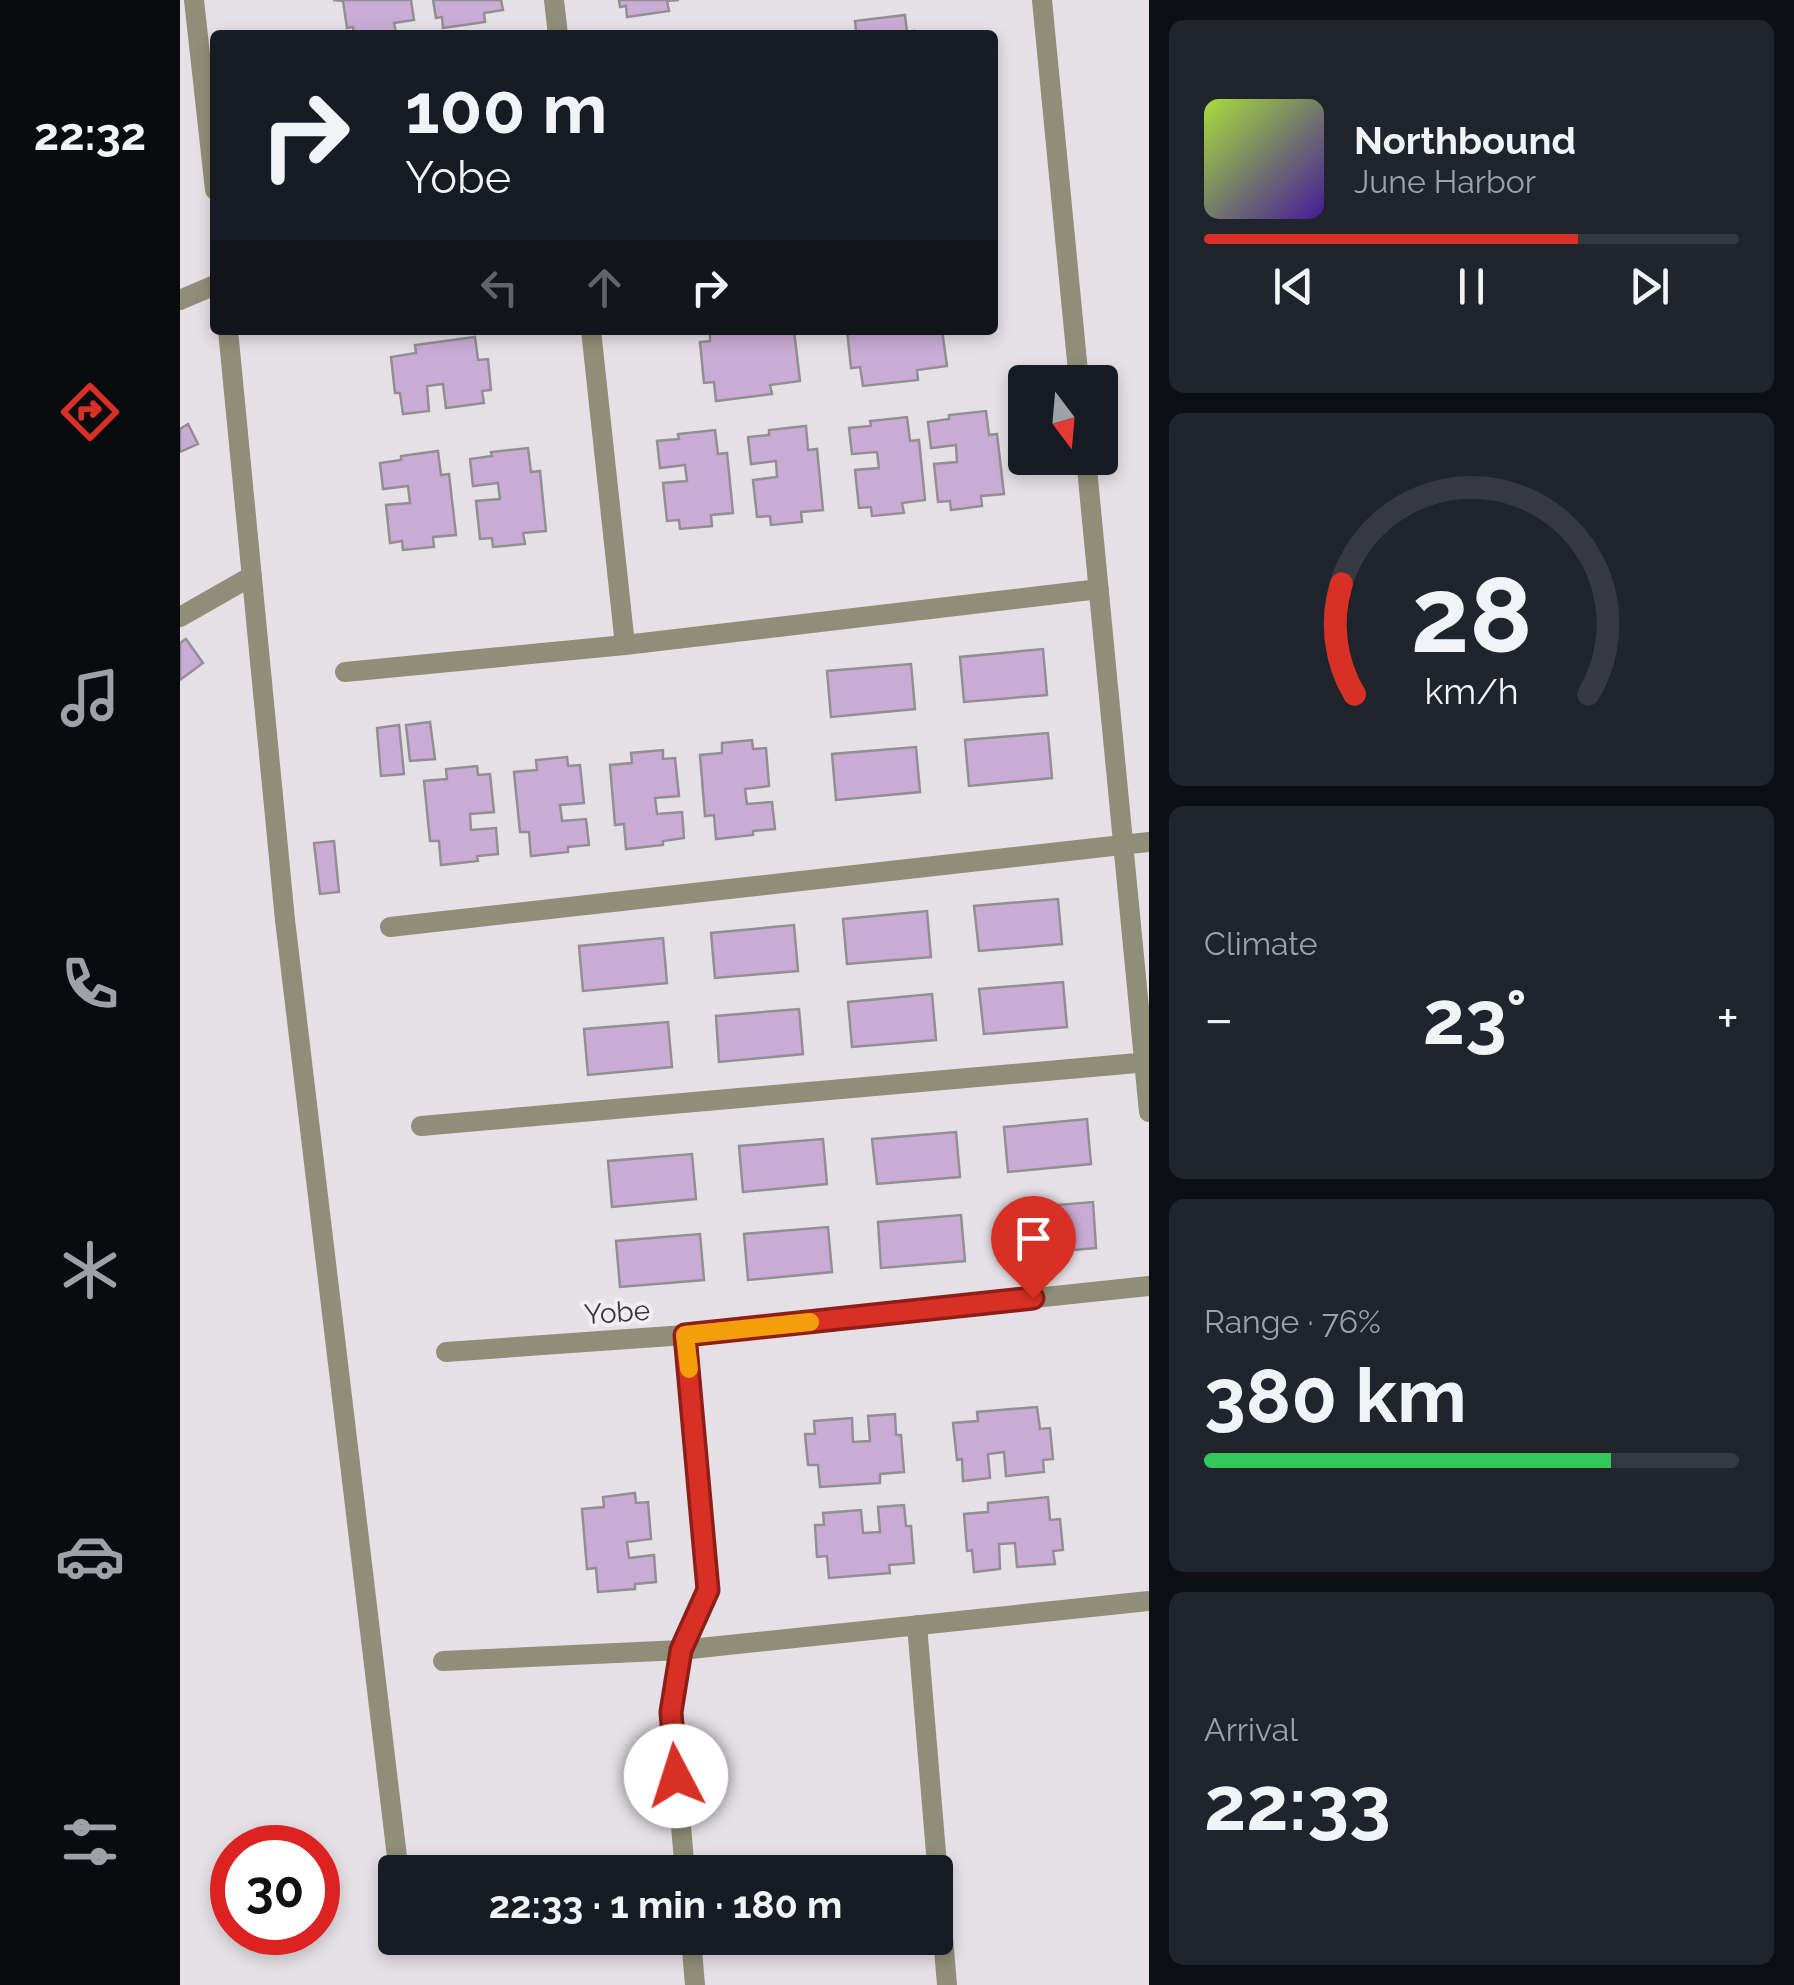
<!DOCTYPE html>
<html lang="en">
<head>
<meta charset="utf-8">
<style>
  :root { --surface:#171b24; --page:#20242c; --text:#f1f3f6; --muted:#9ea1a6; --line:#363941; --accent:#d93025 }
  body { margin:0; font-family:Raleway,sans-serif; background:var(--page); color:var(--text); height:100vh; display:flex; flex-direction:column; font-size:38px; white-space:nowrap }
  * { box-sizing:border-box; margin:0 }
  p { font-size:32px; color:var(--muted) }
  .icon { flex:none; width:55px; height:55px; fill:none; stroke:currentColor; stroke-width:2; stroke-linecap:round; stroke-linejoin:round }
  .map { position:relative; flex:1; overflow:hidden }
  .sheet { display:flex; flex-direction:column; gap:20px; padding:20px; background:#0d0f14; width:645px }
  .sheet>* { flex:none }
  .banner { position:absolute; left:30px; top:30px; width:788px; height:305px; border-radius:10px; box-shadow:0 5px 15px #0003; background:#171b24; color:var(--text); overflow:hidden }
  .needle { width:65px; rotate:164deg }
  .fabs { position:absolute; left:828px; top:365px; display:grid; gap:20px }
  .fabs a { display:grid; place-items:center; width:110px; height:110px; border-radius:10px; background:var(--surface); box-shadow:0 5px 15px #0003; font-size:50px }
  .speed { position:absolute; left:30px; top:1825px; display:flex; gap:20px; font-size:50px; font-weight:700; text-align:center }
  .speed>* { display:grid; place-content:center; width:130px; height:130px; border-radius:50%; background:var(--surface); box-shadow:0 5px 15px #0003; line-height:1 }
  .speed .limit { border:15px solid #d22; background:#fff; color:#111 }
  .pin { position:absolute; display:grid; place-items:center; width:85px; height:85px; color:#fff; margin:-102px -42px; border-radius:50% 50% 50% 0; rotate:-45deg; box-shadow:0 0 10px #0007 }
  .pin .icon { rotate:45deg }
  .me { position:absolute; width:110px; margin:-55px; rotate:355deg; stroke-linejoin:round; filter:drop-shadow(0 0 8px #0008) }
  .turn { display:flex; align-items:center; gap:35px; height:210px; padding:0 30px; font-size:45px }
  .turn .icon { width:130px; height:130px; stroke-width:2.5 }
  .turn b { display:block; font-size:70px; line-height:85px }
  .lanes { display:flex; align-items:center; height:95px; padding:0 30px; background:#0003; justify-content:center; gap:50px; direction:ltr }
  .lanes .off { opacity:.35 }
  .big { font-size:75px; font-weight:700; line-height:1.1 }
  .sheet .widget { flex:1; display:flex; flex-direction:column; justify-content:center; gap:15px; min-width:0; padding:0 35px; border-radius:15px; background:var(--page) }
  .sheet .dial { align-items:center; gap:0 }
  .dial svg { height:260px; overflow:visible; fill:none; stroke:var(--line); stroke-width:7; stroke-linecap:round; text-anchor:middle }
  .dial text { fill:var(--text); stroke:none }
  .song { display:flex; align-items:center; gap:30px }
  .cover { width:120px; height:120px; border-radius:15px; background:linear-gradient(135deg,hsl(80 70% 55%),hsl(260 70% 35%)) }
  .played { height:10px; border-radius:5px; background:linear-gradient(90deg,var(--accent) 70%,var(--line) 70%) }
  .keys { display:flex; justify-content:space-around; direction:ltr }
  .heat { display:flex; justify-content:space-between; align-items:center; font-size:55px; direction:ltr }
  .charge { height:15px; border-radius:8px; background:linear-gradient(90deg,#34c759 76%,var(--line) 0) }
  .trip { position:absolute; left:198px; top:1855px; width:575px; height:100px; border-radius:10px; background:var(--surface); box-shadow:0 5px 15px #0003; font-weight:700; line-height:100px; text-align:center }
  main { display:flex; flex:1; min-height:0 }
  .menu { display:flex; flex-direction:column; width:180px; justify-content:space-around; align-items:center; background:#090b0e; color:var(--muted) }
  .menu .icon { width:70px; height:70px }
  .menu .selected { color:var(--accent) }
  .menu b { font-size:45px; color:var(--text) }
  .map>svg:first-child { display:block }
</style>
</head>
<body>
<main>
<nav class="menu">
<b>22:32</b>
<svg class="icon selected" aria-label="directions" viewBox="0 0 24 24"><path d="M12 3l9 9-9 9-9-9zM9 14v-3h6M13 9l2 2-2 2"/></svg>
<svg class="icon" aria-label="music" viewBox="0 0 24 24"><path d="M9 18V5l10-2v13"/><circle cx="6" cy="18" r="3"/><circle cx="16" cy="16" r="3"/></svg>
<svg class="icon" aria-label="phone" viewBox="0 0 24 24"><path d="M5 4h4l2 5-3 2q2 4 5 5l2-3 5 2v4C11 20 4 13 5 4z"/></svg>
<svg class="icon" aria-label="climate" viewBox="0 0 24 24"><path d="M12 3v18M4 7l16 10M4 17L20 7"/></svg>
<svg class="icon" aria-label="car" viewBox="0 0 24 24"><path d="M5 17H2v-5l4-1 3-4h7l3 4 3 1v5h-3M9 17h6M6 11h13"/><circle cx="7" cy="17" r="2"/><circle cx="17" cy="17" r="2"/></svg>
<svg class="icon" aria-label="filters" viewBox="0 0 24 24"><path d="M4 7h16M4 17h16"/><circle cx="9" cy="7" r="2"/><circle cx="15" cy="17" r="2"/></svg>
</nav>
<div class="map">
<svg width="969" height="1985" viewBox="0 0 969 1985">
  <rect width="100%" height="100%" fill="#e4e0e5"/>
  <path fill="#caabd5" stroke="#928f93" stroke-width="2.5" d="M153 0H231L234 20 214 23 216 32 174 35 173 27 167 28 163 1Z
    M253 0H321L323 10 304 13 305 22 263 28 262 17 256 18Z
    M439 0H499L487 1 489 11 447 17 446 6 440 7Z
    M725 15 727 32 734 31V35H649L676 31 675 21Z
    M557 330 614 331 620 381 590 385 592 394 536 401 534 382 524 383 520 342 530 341V334Z
    M667 330H762L767 366 737 370 738 380 683 386 680 367 671 368Z
    M295 337 298 360 308 359 311 390 302 391 304 403 266 408 263 384 247 386 249 411 223 414 220 393H215L211 357 236 353 235 345Z
    M806 411 809 435 817 434 824 494 801 496 802 506 771 510 770 501 758 502 754 464 777 462 776 445 751 448 748 422 769 419V415Z
    M727 417 730 441 739 440 745 500 722 503 724 513 692 516 691 507 679 508 675 470 699 468 697 452 672 454 669 428 691 426 690 421Z
    M8 424 18 444 0 452V429Z
    M626 426 628 450 637 449 643 510 621 512 622 522 591 525 590 516 577 517 573 480 597 477 596 461 571 464 568 437 589 435V430Z
    M535 430 538 454 547 453 553 513 531 515 532 526 500 529 499 520 487 521 483 483 507 481 505 465 480 468 477 441 499 439 498 434Z
    M348 448 351 472 360 471 366 531 343 533 345 544 313 547 312 538 300 539 296 501 320 499 318 483 293 486 290 459 312 456 311 452Z
    M258 451 261 475 269 474 276 535 253 537 254 547 223 550 222 541 210 543 206 505 230 503 228 486 203 489 200 463 221 460V456Z
    M6 639 23 663 0 680V643Z
    M863 649 867 695 784 702 780 657Z
    M731 664 735 709 651 717 647 671Z
    M250 722 255 759 230 761 226 725Z
    M219 725 224 774 201 776 197 728Z
    M868 733 872 778 789 786 785 740Z
    M572 740 573 749 586 748 589 786 565 789 567 804 592 802 595 829 573 831V835L536 839 534 815 525 816 520 755 542 753V743Z
    M736 747 740 792 656 800 652 754Z
    M483 750V759L495 758 499 796 475 798 477 814 502 812 504 838 483 841V845L446 849 444 824 435 825 430 765 452 763 451 753Z
    M387 757 388 766 400 765 404 803 380 805 382 821 406 819 409 845 388 847V852L351 856 349 832H340L334 772 357 770 356 760Z
    M297 766 298 775 310 774 314 812 290 814 291 830 316 828 318 854 297 856 298 861 261 865 259 841H250L244 781 267 779 266 769Z
    M154 841 159 892 140 894 134 843Z
    M878 899 882 944 799 951 794 906Z
    M747 911 751 957 667 964 663 919Z
    M614 925 618 971 535 978 531 933Z
    M483 938 487 983 403 991 399 946Z
    M883 982 887 1027 804 1034 799 989Z
    M752 994 756 1040 672 1047 668 1002Z
    M619 1009 623 1054 539 1062 536 1016Z
    M488 1022 492 1067 408 1075 404 1029Z
    M907 1119 911 1164 828 1172 824 1127Z
    M776 1132 780 1177 697 1184 692 1139Z
    M643 1139 647 1184 563 1192 559 1146Z
    M512 1154 516 1199 432 1207 428 1161Z
    M913 1202 916 1248 833 1255 829 1209Z
    M781 1215 785 1261 701 1268 698 1222Z
    M648 1227 652 1272 568 1280 564 1234Z
    M520 1234 524 1280 440 1287 436 1241Z
    M857 1407 860 1429 870 1428 873 1459 863 1460 864 1472 826 1476 824 1452 808 1454 810 1478 783 1481 782 1459 777 1460 773 1423 798 1421 797 1412Z
    M715 1414 716 1435H721L724 1472 700 1474V1483L640 1487 638 1465H628L625 1434H635L634 1421 672 1418 673 1442 690 1441 688 1416Z
    M455 1493 456 1503 468 1502 471 1539 447 1542 449 1558 474 1555 476 1582 455 1584V1589L418 1592 416 1568 407 1569 402 1509 424 1507 423 1497Z
    M868 1497 870 1520 880 1519 883 1550 873 1551 875 1564 837 1567 835 1543 819 1544 820 1569 794 1572 792 1550 787 1551 784 1514 808 1512V1503Z
    M724 1505 726 1526H731L734 1563 709 1565 710 1573 649 1578 647 1556 637 1557 635 1525H644L643 1513 681 1510 683 1533 700 1532 698 1507Z"/>
  <g fill="none" stroke-linecap="round" stroke-linejoin="round">
    <path stroke="#908d78" stroke-width="20" d="M14 0 35 190
      M374 0 378 35
      M862 0 899 382
      M0 300 35 285
      M48 330 105 920 217 1857
      M411 330 445 645
      M906 458 969 1112
      M0 617 72 576
      M165 672 445 645 919 589
      M210 927 969 842
      M241 1126 969 1062
      M266 1352 505 1335 969 1286
      M737 1625 767 1985
      M263 1661 501 1650 969 1601
      M505 1872 491 1712 501 1650 528 1590 505 1335
      M511 1938 515 1985"/>
  </g>
  <g fill="none" stroke-linecap="round" stroke-linejoin="round">
    <g stroke="#8d1f18" stroke-width="25">
      <path id="route" d="M496 1776 491 1712 501 1650 528 1590 505 1335 853 1298"/>
    </g>
    <use href="#route" stroke="#d93025" stroke-width="18"/>
    <path stroke="#f59e0b" stroke-width="18" d="M509 1369 505 1335 630 1322"/>
  </g>
  <g text-anchor="middle" stroke-width="8" stroke-linejoin="round" paint-order="stroke">
    <g font-size="28" fill="#383638" stroke="#f1edf2">
      <text transform="translate(437 1312) rotate(-4)" y="10">Yobe</text>
    </g>
  </g>
</svg>
<div class="fabs">
<a><svg class="needle" viewBox="-14 -14 28 28"><path d="M0-13l5 13h-10z" fill="#e53935"/><path d="M0 13l5-13h-10z" fill="#9ea1a6"/></svg></a>
</div>
<div class="speed"><div class="limit">30</div></div>
<div class="pin" style="left:853px;top:1298px;background:#d93025"><svg class="icon" aria-label="arrive" viewBox="0 0 24 24"><path d="M6 21V4h12l-3 4 3 4H6"/></svg></div>
<svg class="me" style="left:496px;top:1776px" viewBox="-20 -20 40 40"><circle r="19" fill="#fff"/><path d="M0-13L10 11 0 6-10 11z" fill="#d93025"/></svg>
<div class="trip">22:33 · 1 min · 180 m</div>
<div class="banner">
<div class="turn"><svg class="icon" aria-label="right" viewBox="0 0 24 24"><path d="M7 20v-9h11M14 6l5 5-5 5"/></svg><div><b>100 m</b>Yobe</div></div>
<div class="lanes"><svg class="icon off" aria-label="left" viewBox="0 0 24 24"><path d="M17 20v-9H6M10 6l-5 5 5 5"/></svg><svg class="icon off" aria-label="ahead" viewBox="0 0 24 24"><path d="M12 20V5M6 11l6-6 6 6"/></svg><svg class="icon" aria-label="right" viewBox="0 0 24 24"><path d="M7 20v-9h11M14 6l5 5-5 5"/></svg></div>
</div>
</div>
<section class="sheet">
<div class="widget">
<div class="song"><i class="cover"></i><div><b>Northbound</b><p>June Harbor</p></div></div>
<div class="played"></div>
<div class="keys"><svg class="icon" aria-label="previous" viewBox="0 0 24 24"><path d="M18 5L8 12l10 7zM5 5v14"/></svg><svg class="icon" aria-label="pause" viewBox="0 0 24 24"><path d="M8 5v14M16 5v14"/></svg><svg class="icon" aria-label="next" viewBox="0 0 24 24"><path d="M6 5l10 7-10 7zM19 5v14"/></svg></div>
</div>
<div class="widget dial"><svg viewBox="0 0 100 80">
<path d="M14 69A42 42 0 1 1 86 69"/>
<path d="M14 69A42 42 0 0 1 10 35" stroke="#d93025"/>
<text x="50" y="56" font-size="32" font-weight="700">28</text>
<text x="50" y="72" font-size="11">km/h</text>
</svg></div>
<div class="widget"><p>Climate</p>
<div class="heat"><a>−</a><b class="big">23°</b><a>+</a></div>
</div>
<div class="widget"><p>Range · 76%</p><b class="big">380 km</b><div class="charge"></div></div>
<div class="widget"><p>Arrival</p><b class="big">22:33</b></div>
</section>
</main>
</body>
</html>
